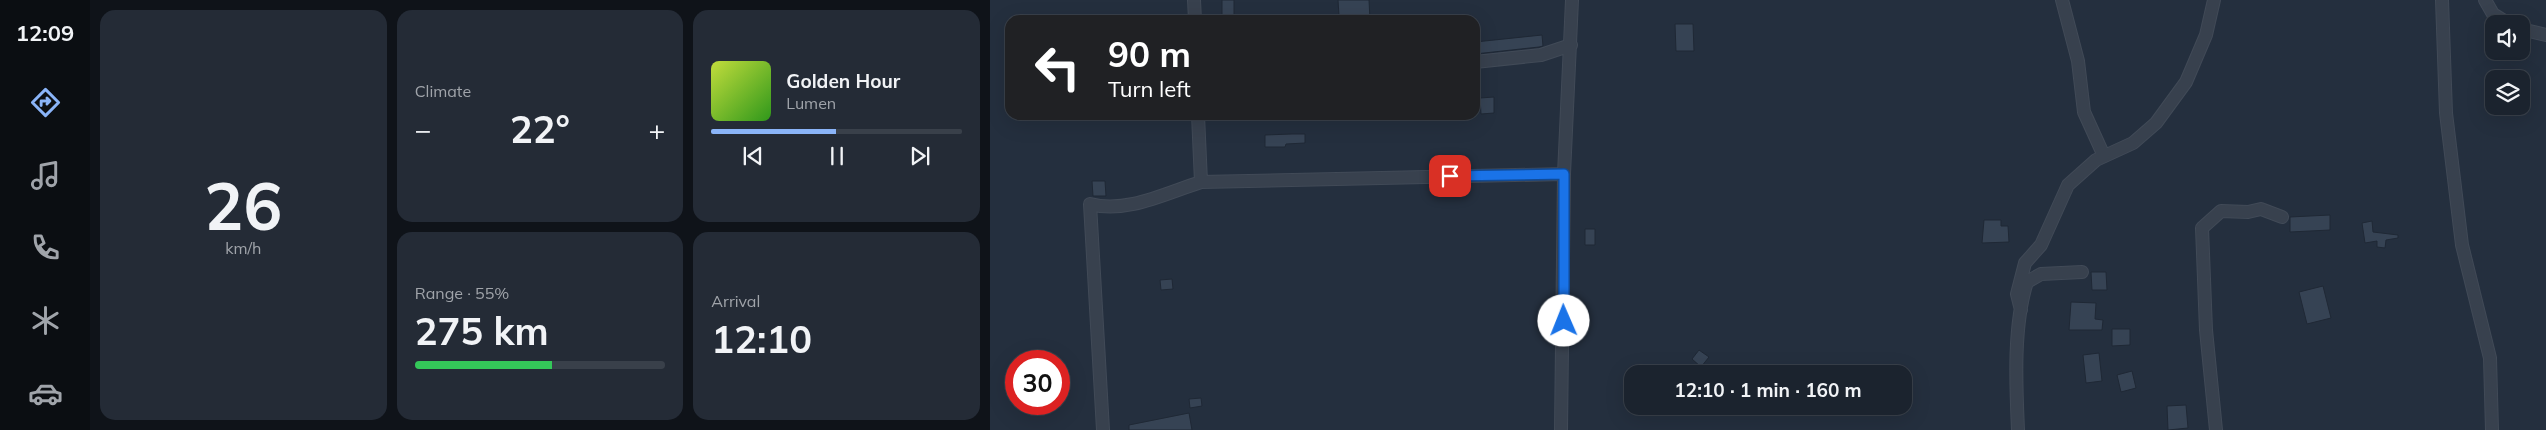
<!DOCTYPE html>
<html lang="en">
<head>
<meta charset="utf-8">
<style>
  :root { --surface:#1b232e; --page:#242b36; --text:#f1f3f6; --muted:#a0a4aa; --line:#39404a; --accent:#8ab4f8 }
  body { margin:0; font-family:Mulish,sans-serif; background:var(--page); color:var(--text); height:100vh; display:flex; flex-direction:column; font-size:19px; white-space:nowrap }
  * { box-sizing:border-box; margin:0 }
  p { font-size:16px; color:var(--muted) }
  .icon { flex:none; width:28px; height:28px; fill:none; stroke:currentColor; stroke-width:2; stroke-linecap:round; stroke-linejoin:round }
  .map { position:relative; flex:1; overflow:hidden }
  .drawer { display:flex; flex-direction:column; gap:10px; padding:10px; background:#0f1319; width:900px }
  .drawer>* { flex:none }
  .hud { position:absolute; left:15px; top:15px; width:475px; height:105px; border-radius:15px; box-shadow:0 5px 20px #0002,0 0 0 1px var(--line); background:#202124; color:#fff; overflow:hidden }
  .buttons { position:absolute; left:1495px; top:15px; display:grid; gap:10px }
  .buttons a { display:grid; place-items:center; width:45px; height:45px; border-radius:10px; background:var(--surface); box-shadow:0 5px 20px #0002,0 0 0 1px var(--line); font-size:25px }
  .speed { position:absolute; left:15px; top:350px; display:flex; gap:10px; font-size:25px; font-weight:700; text-align:center }
  .speed>* { display:grid; place-content:center; width:65px; height:65px; border-radius:50%; background:var(--surface); box-shadow:0 5px 20px #0002,0 0 0 1px var(--line); line-height:1 }
  .speed .limit { border:8px solid #d22; background:#fff; color:#111 }
  .pin { position:absolute; display:grid; place-items:center; width:42px; height:42px; color:#fff; margin:-21px; border-radius:10px; box-shadow:0 2px 8px #0006 }
  .me { position:absolute; width:55px; margin:-28px; rotate:359deg; stroke-linejoin:round; filter:drop-shadow(0 0 4px #0008) }
  .turn { display:flex; align-items:center; gap:18px; height:105px; padding:0 20px; font-size:22px }
  .turn .icon { width:65px; height:65px; stroke-width:2.5 }
  .turn b { display:block; font-size:35px; line-height:42px }
  .big { font-size:38px; font-weight:700; line-height:1.1 }
  .drawer .tile { flex:1; display:flex; flex-direction:column; justify-content:center; gap:8px; min-width:0; padding:0 18px; border-radius:15px; background:var(--page) }
  .drawer .dial { align-items:center; gap:0 }
  .dial b { font-size:65px; line-height:1 }
  .song { display:flex; align-items:center; gap:15px }
  .cover { width:60px; height:60px; border-radius:8px; background:linear-gradient(135deg,hsl(70 70% 55%),hsl(110 70% 35%)) }
  .played { height:5px; border-radius:2px; background:linear-gradient(90deg,var(--accent) 50%,var(--line) 50%) }
  .keys { display:flex; justify-content:space-around; direction:ltr }
  .heat { display:flex; justify-content:space-between; align-items:center; font-size:28px; direction:ltr }
  .charge { height:8px; border-radius:4px; background:linear-gradient(90deg,#34c759 55%,var(--line) 0) }
  .drawer .tiles { flex:1; display:grid; gap:10px; grid-template-columns:repeat(3,1fr) }
  .tile:first-child { grid-row:span 2 }
  .trip { position:absolute; left:634px; top:365px; width:288px; height:50px; border-radius:15px; background:var(--surface); box-shadow:0 5px 20px #0002,0 0 0 1px var(--line); font-weight:700; line-height:50px; text-align:center }
  main { display:flex; flex:1; min-height:0 }
  .menu { display:flex; flex-direction:column; width:90px; justify-content:space-around; align-items:center; background:#0b0e12; color:var(--muted) }
  .menu .icon { width:35px; height:35px }
  .menu .active { color:var(--accent) }
  .menu b { font-size:22px; color:var(--text) }
  .map>svg:first-child { display:block }
</style>
</head>
<body>
<main>
<nav class="menu">
<b>12:09</b>
<svg class="icon active" aria-label="directions" viewBox="0 0 24 24"><path d="M12 3l9 9-9 9-9-9zM9 14v-3h6M13 9l2 2-2 2"/></svg>
<svg class="icon" aria-label="music" viewBox="0 0 24 24"><path d="M9 18V5l10-2v13"/><circle cx="6" cy="18" r="3"/><circle cx="16" cy="16" r="3"/></svg>
<svg class="icon" aria-label="phone" viewBox="0 0 24 24"><path d="M5 4h4l2 5-3 2q2 4 5 5l2-3 5 2v4C11 20 4 13 5 4z"/></svg>
<svg class="icon" aria-label="climate" viewBox="0 0 24 24"><path d="M12 3v18M4 7l16 10M4 17L20 7"/></svg>
<svg class="icon" aria-label="car" viewBox="0 0 24 24"><path d="M5 17H2v-5l4-1 3-4h7l3 4 3 1v5h-3M9 17h6M6 11h13"/><circle cx="7" cy="17" r="2"/><circle cx="17" cy="17" r="2"/></svg>
</nav>
<section class="drawer">
<div class="tiles">
<div class="tile dial"><b>26</b><p>km/h</p></div>
<div class="tile"><p>Climate</p>
<div class="heat"><a>−</a><b class="big">22°</b><a>+</a></div>
</div>
<div class="tile">
<div class="song"><i class="cover"></i><div><b>Golden Hour</b><p>Lumen</p></div></div>
<div class="played"></div>
<div class="keys"><svg class="icon" aria-label="previous" viewBox="0 0 24 24"><path d="M18 5L8 12l10 7zM5 5v14"/></svg><svg class="icon" aria-label="pause" viewBox="0 0 24 24"><path d="M8 5v14M16 5v14"/></svg><svg class="icon" aria-label="next" viewBox="0 0 24 24"><path d="M6 5l10 7-10 7zM19 5v14"/></svg></div>
</div>
<div class="tile"><p>Range · 55%</p><b class="big">275 km</b><div class="charge"></div></div>
<div class="tile"><p>Arrival</p><b class="big">12:10</b></div>
</div>
</section>
<div class="map">
<svg width="1556" height="430" viewBox="0 0 1556 430">
  <rect width="100%" height="100%" fill="#242f3e"/>
  <path fill="#364354" stroke="#1f2835" d="M232 0H244V20H232Z
    M348 0H379L380 20H352V16H349Z
    M685 24H703L704 51H686Z
    M552 35 553 46 549 47 485 54V42Z
    M504 97V113L491 114 490 98Z
    M302 134H315V143L296 144 295 147H275V135Z
    M102 181H115L116 196H103Z
    M1340 215V230L1300 232V217Z
    M994 220H1011V226H1018L1019 242 992 243Z
    M1382 221 1383 232 1408 235V238L1396 240 1395 248 1387 247V241L1375 243 1372 223Z
    M595 229H605V245H595Z
    M1101 272H1116L1117 290H1102Z
    M182 279 183 289 171 290 170 280Z
    M1333 286 1341 318 1317 324 1309 292Z
    M1081 302 1106 303 1105 319 1113 320 1112 330H1079Z
    M1122 329H1140V345L1122 346Z
    M709 350 719 357 711 367 702 359Z
    M1109 353 1112 381 1096 383 1093 355Z
    M1142 371 1146 388 1131 392 1127 375Z
    M211 398 212 406 200 408 199 399Z
    M1196 405 1198 428 1178 430 1177 406Z
    M199 413 202 430H139V425Z"/>
  <g fill="none" stroke-linecap="round" stroke-linejoin="round">
    <g stroke="#414a57" stroke-width="14">
      <path id="street" d="M204 0 205 20
        M1072 0 1088 61 1094 112 1114 156
        M1452 0 1456 113 1472 245 1500 358 1502 430
        M1495 0 1503 14 1519 24
        M1531 29 1556 35
        M485 62 551 55 581 45
        M208 115 211 182 574 174
        M1031 310 1027 294 1035 263 1051 245 1078 185 1106 160 1143 143 1166 123 1196 82 1216 35 1224 0
        M113 430 100 204C136 214 176 193 211 182
        M571 430 574 174 582 0
        M1028 430C1026 385 1023 326 1037 282L1051 274 1092 272
        M1226 430 1216 330 1212 228 1231 211 1258 212 1271 209 1292 217"/>
    </g>
    <use href="#street" stroke="#38414e" stroke-width="12"/>
  </g>
  <g fill="none" stroke-linecap="round" stroke-linejoin="round">
    <g stroke="#114b97" stroke-width="12">
      <path id="route" d="M460 176 574 174V321"/>
    </g>
    <use href="#route" stroke="#1a73e8" stroke-width="9"/>
  </g>
</svg>
<div class="buttons">
<a><svg class="icon" aria-label="sound" viewBox="0 0 24 24"><path d="M4 9h4l5-4v14l-5-4H4zM17 9q2 3 0 6"/></svg></a>
<a><svg class="icon" aria-label="layers" viewBox="0 0 24 24"><path d="M12 4l9 5-9 5-9-5zM3 14l9 5 9-5"/></svg></a>
</div>
<div class="speed"><div class="limit">30</div></div>
<div class="pin" style="left:460px;top:176px;background:#d93025"><svg class="icon" aria-label="arrive" viewBox="0 0 24 24"><path d="M6 21V4h12l-3 4 3 4H6"/></svg></div>
<svg class="me" style="left:574px;top:321px" viewBox="-20 -20 40 40"><circle r="19" fill="#fff"/><path d="M0-13L10 11 0 6-10 11z" fill="#1a73e8"/></svg>
<div class="trip">12:10 · 1 min · 160 m</div>
<div class="hud">
<div class="turn"><svg class="icon" aria-label="left" viewBox="0 0 24 24"><path d="M17 20v-9H6M10 6l-5 5 5 5"/></svg><div><b>90 m</b>Turn left</div></div>
</div>
</div>
</main>
</body>
</html>
